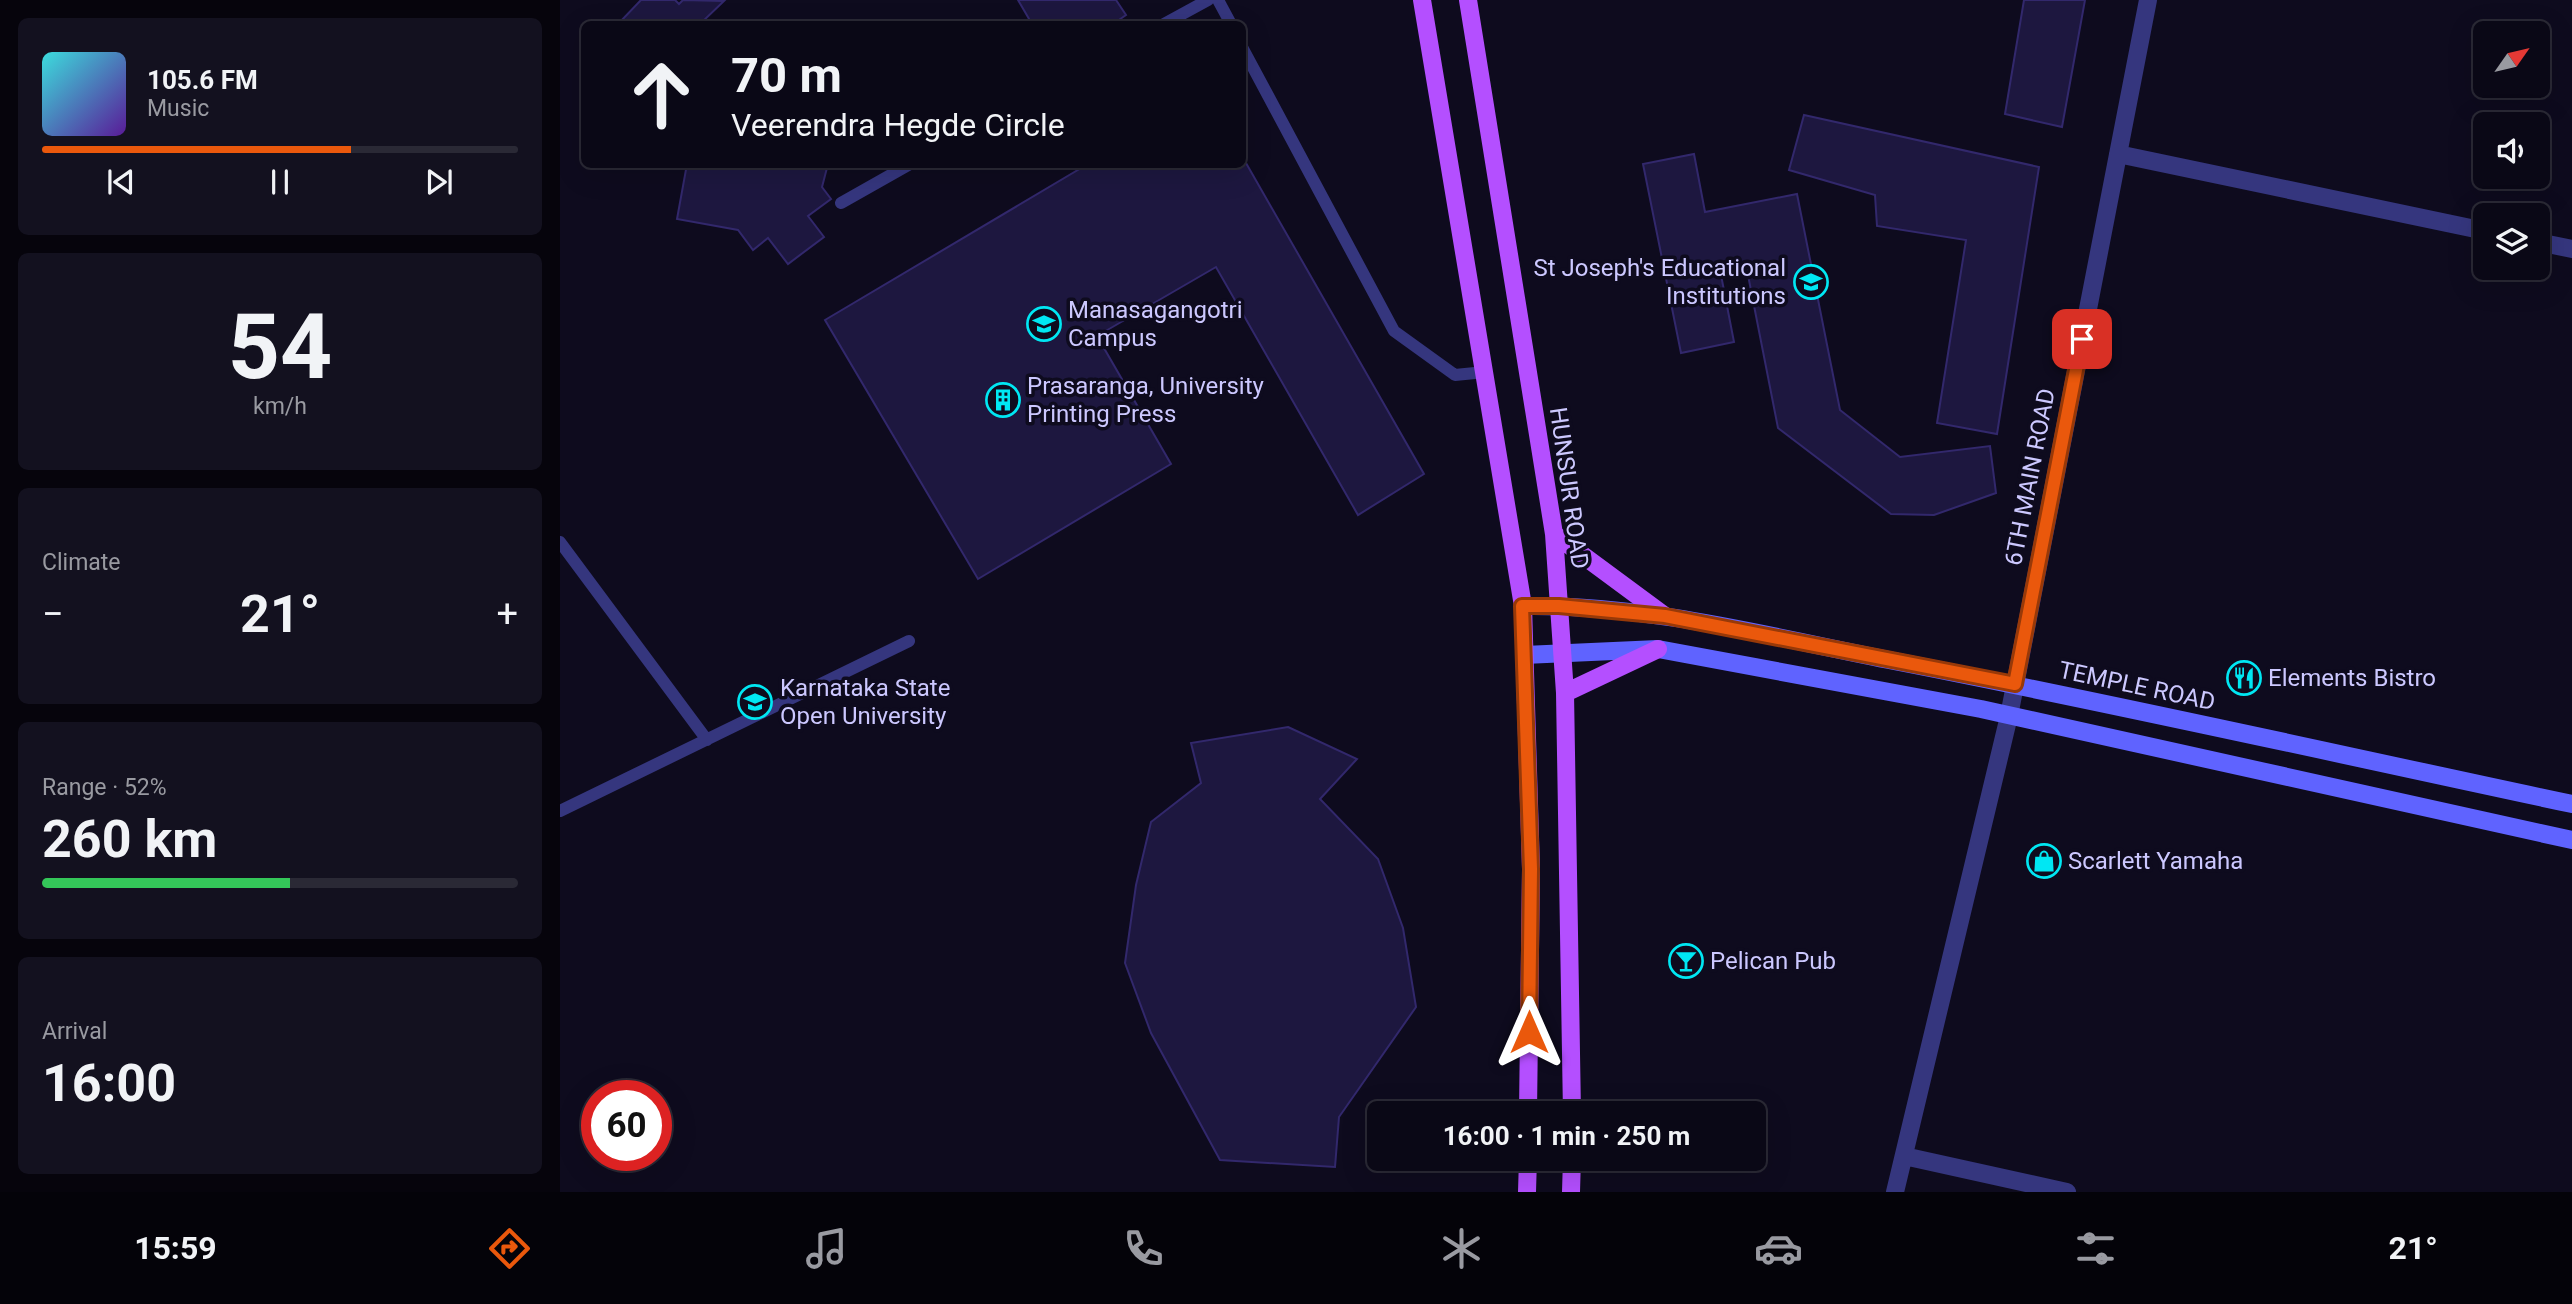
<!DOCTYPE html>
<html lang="en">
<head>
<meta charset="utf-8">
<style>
  :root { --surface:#0a0816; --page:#13111f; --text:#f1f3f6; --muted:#999aa1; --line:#2a2935; --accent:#ea580c }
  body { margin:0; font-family:Roboto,sans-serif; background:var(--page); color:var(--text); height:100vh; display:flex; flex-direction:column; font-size:26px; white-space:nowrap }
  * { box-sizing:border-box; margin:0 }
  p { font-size:23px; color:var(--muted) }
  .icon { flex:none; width:38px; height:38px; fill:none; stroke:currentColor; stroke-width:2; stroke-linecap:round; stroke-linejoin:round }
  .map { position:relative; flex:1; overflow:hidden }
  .drawer { display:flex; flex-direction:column; gap:18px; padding:18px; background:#06040c; width:560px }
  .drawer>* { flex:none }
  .banner { position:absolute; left:21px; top:21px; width:665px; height:147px; border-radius:10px; box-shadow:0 7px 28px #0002,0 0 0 2px var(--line); background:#0a0816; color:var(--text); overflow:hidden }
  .needle { width:46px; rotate:56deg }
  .tools { position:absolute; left:1913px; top:21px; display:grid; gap:14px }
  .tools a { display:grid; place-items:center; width:77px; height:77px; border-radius:10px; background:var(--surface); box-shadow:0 7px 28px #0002,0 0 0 2px var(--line); font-size:35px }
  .speed { position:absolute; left:21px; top:1080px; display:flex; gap:14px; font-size:35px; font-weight:700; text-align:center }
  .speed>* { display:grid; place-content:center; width:91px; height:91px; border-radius:50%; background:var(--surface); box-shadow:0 7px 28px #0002,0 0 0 2px var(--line); line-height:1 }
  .speed .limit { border:10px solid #d22; background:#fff; color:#111 }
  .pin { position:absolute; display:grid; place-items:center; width:60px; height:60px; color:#fff; margin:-30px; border-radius:14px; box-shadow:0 4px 10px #0006 }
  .me { position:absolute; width:77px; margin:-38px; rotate:0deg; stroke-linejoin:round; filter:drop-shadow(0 0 5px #0008) }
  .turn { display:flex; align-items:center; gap:24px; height:147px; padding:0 35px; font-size:32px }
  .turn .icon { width:91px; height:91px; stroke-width:2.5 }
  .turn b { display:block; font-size:49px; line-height:60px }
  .big { font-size:52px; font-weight:700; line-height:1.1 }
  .drawer .tile { flex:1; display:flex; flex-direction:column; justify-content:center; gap:10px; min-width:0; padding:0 24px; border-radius:10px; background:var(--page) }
  .drawer .dial { align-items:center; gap:0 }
  .dial b { font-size:91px; line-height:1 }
  .song { display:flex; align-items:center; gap:21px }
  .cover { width:84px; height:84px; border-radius:10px; background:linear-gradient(135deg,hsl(180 70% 55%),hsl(270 70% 35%)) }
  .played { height:7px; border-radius:4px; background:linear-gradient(90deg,var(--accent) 65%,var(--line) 65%) }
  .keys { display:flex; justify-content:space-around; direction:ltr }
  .heat { display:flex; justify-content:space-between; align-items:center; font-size:38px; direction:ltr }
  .charge { height:10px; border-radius:5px; background:linear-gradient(90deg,#34c759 52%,var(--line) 0) }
  .trip { position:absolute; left:807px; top:1101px; width:399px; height:70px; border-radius:10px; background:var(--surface); box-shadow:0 7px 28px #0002,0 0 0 2px var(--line); font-weight:700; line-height:70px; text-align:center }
  .tab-bar { display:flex; height:112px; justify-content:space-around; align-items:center; background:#040309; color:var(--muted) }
  .tab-bar .icon { width:49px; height:49px }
  .tab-bar .selected { color:var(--accent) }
  .tab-bar b { font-size:32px; color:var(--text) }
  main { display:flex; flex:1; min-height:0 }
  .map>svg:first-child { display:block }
</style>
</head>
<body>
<main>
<section class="drawer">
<div class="tile">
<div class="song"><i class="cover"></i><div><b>105.6 FM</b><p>Music</p></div></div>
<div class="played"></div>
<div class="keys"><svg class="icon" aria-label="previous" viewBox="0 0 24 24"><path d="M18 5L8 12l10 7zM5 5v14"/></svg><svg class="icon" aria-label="pause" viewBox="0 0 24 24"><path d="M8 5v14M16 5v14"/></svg><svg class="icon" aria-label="next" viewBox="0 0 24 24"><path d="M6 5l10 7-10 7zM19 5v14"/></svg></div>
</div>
<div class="tile dial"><b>54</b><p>km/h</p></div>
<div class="tile"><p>Climate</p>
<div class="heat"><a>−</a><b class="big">21°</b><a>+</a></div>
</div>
<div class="tile"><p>Range · 52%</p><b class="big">260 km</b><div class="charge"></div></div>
<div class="tile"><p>Arrival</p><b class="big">16:00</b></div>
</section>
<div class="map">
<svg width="2012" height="1192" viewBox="0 0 2012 1192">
  <rect width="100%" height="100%" fill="#0e0b1e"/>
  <path fill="#1d173f" stroke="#32286c" stroke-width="2" d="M81 0H115L119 4 123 0 164 1 140 24H58Z
    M458 0H556L566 15 553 24H472Z
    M1464 0H1525L1502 127 1445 114Z
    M1244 115 1479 167 1437 434 1377 423 1406 240 1317 226 1315 195 1229 170Z
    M1134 154 1145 212 1237 194 1280 410 1340 457 1430 446 1436 493 1374 515 1331 514 1218 428 1187 270 1161 275 1174 342 1121 353 1083 164Z
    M682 156 864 474 798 515 656 267 537 336 611 464 418 579 265 320 528 164H682Z
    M127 164H268L262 187 271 199 248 216 264 237 228 264 208 238 193 250 178 230 117 219Z
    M728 727 797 759 760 799 818 859 843 928 856 1007 779 1117 775 1167 660 1160 591 1033 565 963 576 885 591 822 641 783 631 743Z"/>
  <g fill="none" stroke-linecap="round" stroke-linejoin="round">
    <path stroke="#35367e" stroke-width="12" d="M658 0 671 24
      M604 24 648 0
      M682 47 834 331 895 375 925 372
      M281 203 350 164
      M0 542 147 740
      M0 811 349 641"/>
    <path stroke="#35367e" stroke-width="18" d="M1558 154 1925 231
      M1978 242 2012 249
      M1344 1156 1507 1192
      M1335 1192 1449 716 1588 0"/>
    <path stroke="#5f63ff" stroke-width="18" d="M963 606C1088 604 1212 637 1334 661 1561 705 1786 756 2012 804
      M964 655 1098 649 1421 709 2012 840"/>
    <path stroke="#b44fff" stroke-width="18" d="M862 0 963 606 971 869 968 1113
      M908 0 994 534 1005 693 1012 1113
      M994 534 1105 616
      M1005 693 1098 649
      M967 1192 968 1158
      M1011 1192 1012 1158"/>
  </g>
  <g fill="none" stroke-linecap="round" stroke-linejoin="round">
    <g stroke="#983908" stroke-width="18">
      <path id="route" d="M969 1032 971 869 962 606H999L1105 616 1455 684 1522 339"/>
    </g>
    <use href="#route" stroke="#ea580c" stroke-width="12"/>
  </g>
  <defs>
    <g id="school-ring" transform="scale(1.75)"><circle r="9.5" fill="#0e0b1e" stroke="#00e7f3" stroke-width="1.5"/><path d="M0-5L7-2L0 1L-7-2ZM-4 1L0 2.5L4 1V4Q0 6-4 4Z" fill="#00e7f3"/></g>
    <g id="university-ring" transform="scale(1.75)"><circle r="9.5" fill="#0e0b1e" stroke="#00e7f3" stroke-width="1.5"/><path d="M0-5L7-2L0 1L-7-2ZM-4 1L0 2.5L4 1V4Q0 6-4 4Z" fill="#00e7f3"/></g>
    <g id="building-ring" transform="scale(1.75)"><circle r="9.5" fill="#0e0b1e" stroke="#00e7f3" stroke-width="1.5"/><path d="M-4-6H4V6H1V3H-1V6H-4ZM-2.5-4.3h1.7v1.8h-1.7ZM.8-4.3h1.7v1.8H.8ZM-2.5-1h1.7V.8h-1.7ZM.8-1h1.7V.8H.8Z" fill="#00e7f3"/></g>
    <g id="restaurant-ring" transform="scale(1.75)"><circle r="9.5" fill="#0e0b1e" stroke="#00e7f3" stroke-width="1.5"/><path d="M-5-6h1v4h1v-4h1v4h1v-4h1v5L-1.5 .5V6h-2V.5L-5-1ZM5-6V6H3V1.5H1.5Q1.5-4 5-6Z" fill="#00e7f3"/></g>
    <g id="shop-ring" transform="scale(1.75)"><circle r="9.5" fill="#0e0b1e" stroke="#00e7f3" stroke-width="1.5"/><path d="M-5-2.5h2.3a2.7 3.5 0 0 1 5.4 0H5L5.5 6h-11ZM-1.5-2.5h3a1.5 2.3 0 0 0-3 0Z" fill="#00e7f3"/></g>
    <g id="bar-ring" transform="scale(1.75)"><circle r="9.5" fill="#0e0b1e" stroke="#00e7f3" stroke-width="1.5"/><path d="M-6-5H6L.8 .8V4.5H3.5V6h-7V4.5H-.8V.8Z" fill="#00e7f3"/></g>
  </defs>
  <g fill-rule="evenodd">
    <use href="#school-ring" x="1251" y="282"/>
    <use href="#university-ring" x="484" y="324"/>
    <use href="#building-ring" x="443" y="400"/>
    <use href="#restaurant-ring" x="1684" y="678"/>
    <use href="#university-ring" x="195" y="702"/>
    <use href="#shop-ring" x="1484" y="861"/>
    <use href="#bar-ring" x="1126" y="961"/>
  </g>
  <g text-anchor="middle" stroke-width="7" stroke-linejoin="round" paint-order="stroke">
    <g font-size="24" fill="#ccc8ff" stroke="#0e0b1e" text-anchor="start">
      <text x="1226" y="276" text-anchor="end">St Joseph's Educational<tspan x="1226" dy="28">Institutions</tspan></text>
      <text x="508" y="318">Manasagangotri<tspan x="508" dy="28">Campus</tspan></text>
      <text x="467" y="394">Prasaranga, University<tspan x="467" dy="28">Printing Press</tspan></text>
      <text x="1708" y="686">Elements Bistro</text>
      <text x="220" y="696">Karnataka State<tspan x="220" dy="28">Open University</tspan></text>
      <text x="1508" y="869">Scarlett Yamaha</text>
      <text x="1150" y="969">Pelican Pub</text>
    </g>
    <g font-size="24" fill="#ccc8ff" stroke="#0e0b1e">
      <text transform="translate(1470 477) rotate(-79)" y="8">6TH MAIN ROAD</text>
      <text transform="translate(1009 488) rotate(82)" y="8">HUNSUR ROAD</text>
      <text transform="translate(1577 686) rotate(12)" y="8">TEMPLE ROAD</text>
    </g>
  </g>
</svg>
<div class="tools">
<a><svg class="needle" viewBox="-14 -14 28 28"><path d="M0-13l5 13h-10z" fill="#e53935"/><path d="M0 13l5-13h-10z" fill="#999aa1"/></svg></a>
<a><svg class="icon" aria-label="sound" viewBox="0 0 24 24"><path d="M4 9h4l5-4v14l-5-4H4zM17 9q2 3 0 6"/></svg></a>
<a><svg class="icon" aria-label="layers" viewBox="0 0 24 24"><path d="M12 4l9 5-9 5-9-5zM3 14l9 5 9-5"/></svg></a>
</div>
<div class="speed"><div class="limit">60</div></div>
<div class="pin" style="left:1522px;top:339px;background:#d93025"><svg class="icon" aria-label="arrive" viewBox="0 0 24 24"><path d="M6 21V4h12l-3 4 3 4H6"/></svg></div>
<svg class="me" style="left:969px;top:1032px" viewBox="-20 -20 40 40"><path d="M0-17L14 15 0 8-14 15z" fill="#ea580c" stroke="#fff" stroke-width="4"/></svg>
<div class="trip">16:00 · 1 min · 250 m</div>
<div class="banner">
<div class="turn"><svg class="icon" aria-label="ahead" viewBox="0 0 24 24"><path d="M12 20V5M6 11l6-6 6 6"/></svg><div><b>70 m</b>Veerendra Hegde Circle</div></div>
</div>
</div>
</main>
<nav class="tab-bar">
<b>15:59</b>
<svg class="icon selected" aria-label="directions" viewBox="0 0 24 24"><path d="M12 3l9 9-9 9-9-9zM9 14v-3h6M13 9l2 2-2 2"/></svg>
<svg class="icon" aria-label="music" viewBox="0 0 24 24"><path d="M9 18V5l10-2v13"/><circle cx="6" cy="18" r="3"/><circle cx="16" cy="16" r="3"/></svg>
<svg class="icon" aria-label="phone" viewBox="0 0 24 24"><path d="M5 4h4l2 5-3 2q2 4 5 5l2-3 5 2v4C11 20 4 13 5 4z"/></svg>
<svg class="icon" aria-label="climate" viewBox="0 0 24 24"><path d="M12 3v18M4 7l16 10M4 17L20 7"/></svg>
<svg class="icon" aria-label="car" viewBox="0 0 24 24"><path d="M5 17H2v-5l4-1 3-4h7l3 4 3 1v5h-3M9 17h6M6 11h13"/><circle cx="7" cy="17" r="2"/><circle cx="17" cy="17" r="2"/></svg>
<svg class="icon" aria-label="filters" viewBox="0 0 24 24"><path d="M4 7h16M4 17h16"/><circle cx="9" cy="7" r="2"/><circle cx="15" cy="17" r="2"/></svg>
<b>21°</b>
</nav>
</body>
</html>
